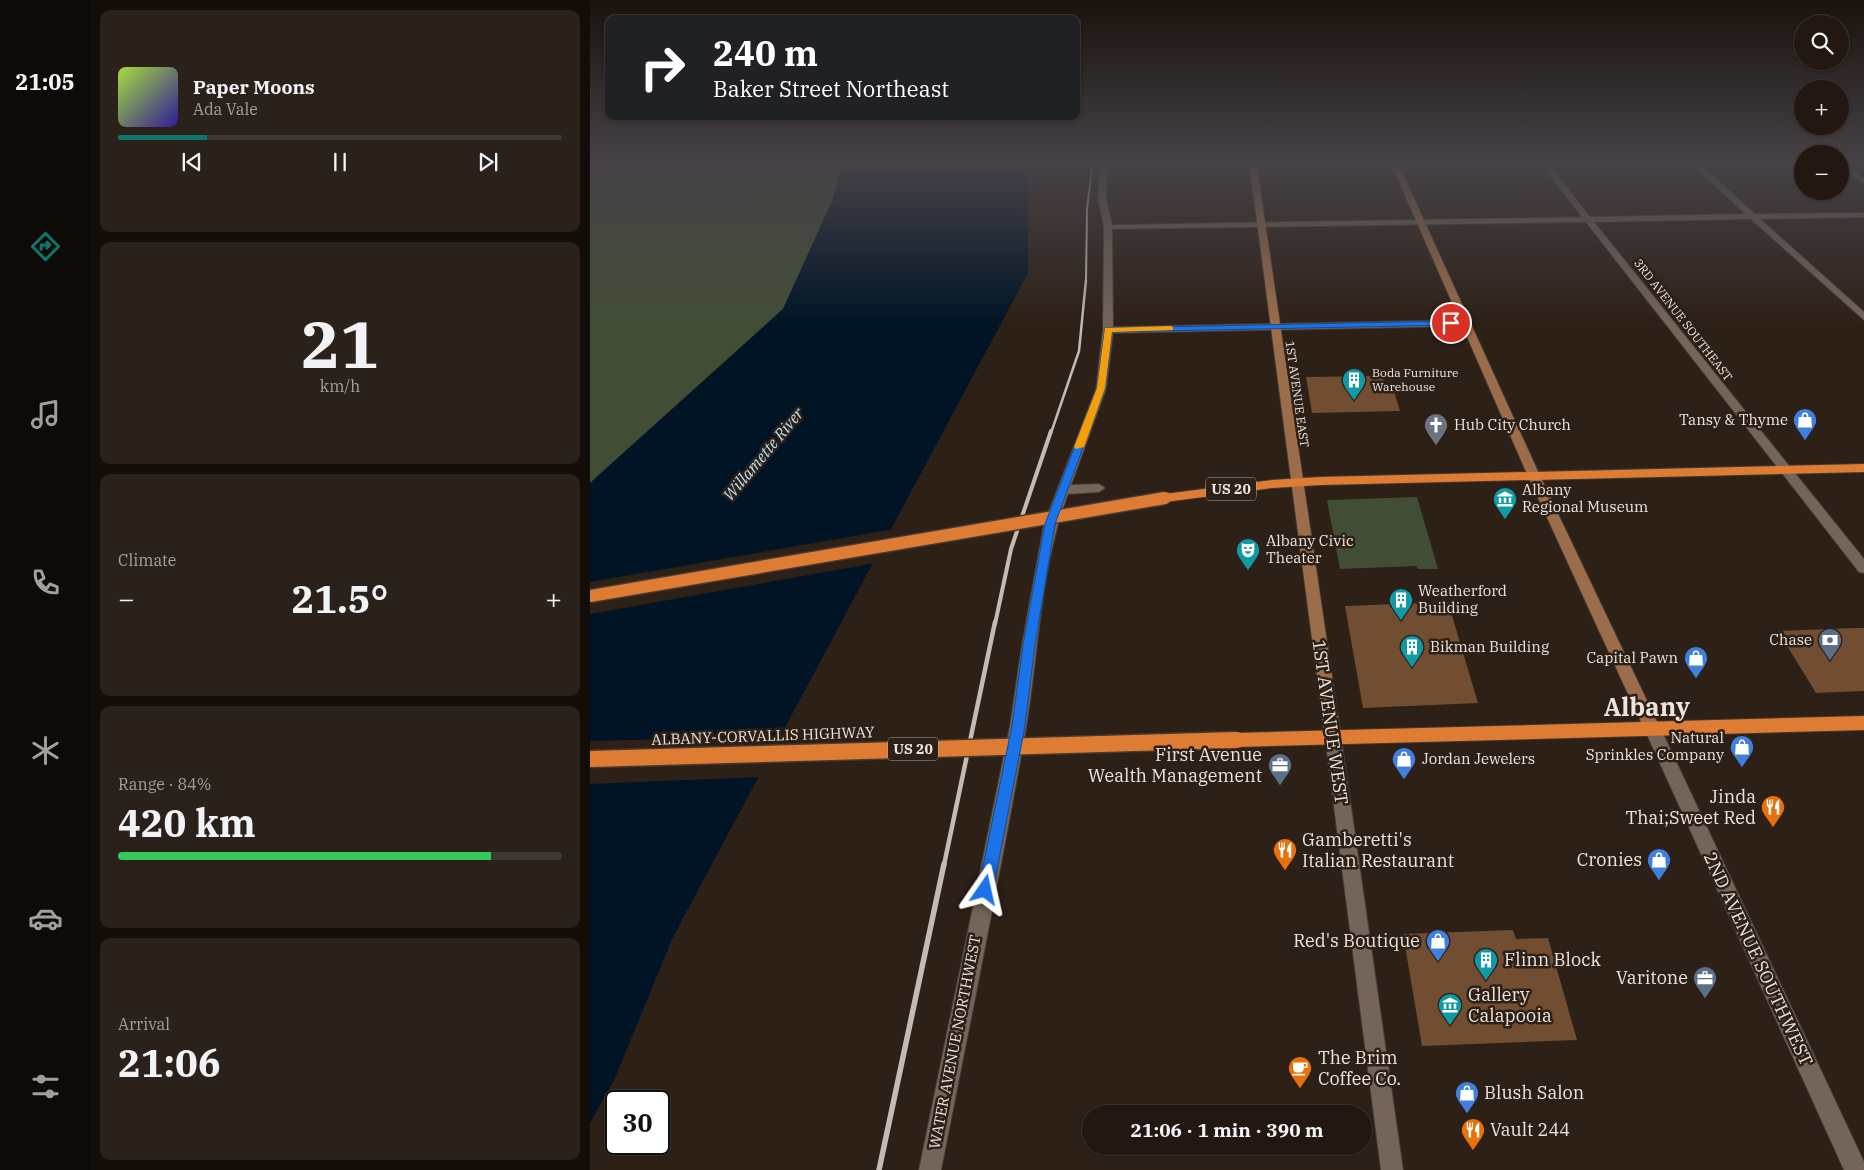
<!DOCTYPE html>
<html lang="en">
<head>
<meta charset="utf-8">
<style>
  :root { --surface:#221811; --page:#2a211a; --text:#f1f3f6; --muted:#a2a09f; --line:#3f3731; --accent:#0f766e }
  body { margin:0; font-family:"IBM Plex Serif",serif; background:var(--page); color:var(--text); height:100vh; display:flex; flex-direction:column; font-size:19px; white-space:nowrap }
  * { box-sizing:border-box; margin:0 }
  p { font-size:16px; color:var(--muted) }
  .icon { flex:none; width:28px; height:28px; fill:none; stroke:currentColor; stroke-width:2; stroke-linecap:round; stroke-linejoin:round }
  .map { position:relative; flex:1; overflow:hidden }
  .sheet { display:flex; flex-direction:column; gap:10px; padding:10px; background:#130d09; width:500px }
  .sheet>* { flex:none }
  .banner { position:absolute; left:15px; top:15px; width:475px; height:105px; border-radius:10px; box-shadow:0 1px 4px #0004,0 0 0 1px var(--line); background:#202124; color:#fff; overflow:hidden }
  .tools { position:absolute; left:1204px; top:15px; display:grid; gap:10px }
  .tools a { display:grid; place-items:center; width:55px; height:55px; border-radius:50%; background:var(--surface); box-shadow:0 1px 4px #0004,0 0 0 1px var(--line); font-size:25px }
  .speed { position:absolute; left:15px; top:1090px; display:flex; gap:10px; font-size:25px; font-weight:700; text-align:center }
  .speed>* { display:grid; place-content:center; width:65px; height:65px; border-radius:50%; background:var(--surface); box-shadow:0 1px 4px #0004,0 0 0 1px var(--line); line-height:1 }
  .speed .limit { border:2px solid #111; border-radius:8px; background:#fff; color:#111 }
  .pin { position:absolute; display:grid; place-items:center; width:42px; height:42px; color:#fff; margin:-21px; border:2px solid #fff; border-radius:50%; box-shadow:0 1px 5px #0007 }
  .me { position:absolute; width:55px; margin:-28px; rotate:11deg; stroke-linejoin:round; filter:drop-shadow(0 0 4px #0008) }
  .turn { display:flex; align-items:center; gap:18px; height:105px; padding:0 25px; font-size:22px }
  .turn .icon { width:65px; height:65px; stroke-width:2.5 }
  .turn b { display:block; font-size:35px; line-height:42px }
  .big { font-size:38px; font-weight:800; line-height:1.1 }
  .sheet .tile { flex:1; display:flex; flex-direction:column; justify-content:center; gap:8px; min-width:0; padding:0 18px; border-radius:10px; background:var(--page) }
  .sheet .dial { align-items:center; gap:0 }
  .dial b { font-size:65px; line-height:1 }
  .song { display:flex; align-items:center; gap:15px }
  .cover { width:60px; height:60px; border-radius:8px; background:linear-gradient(135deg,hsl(80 70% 55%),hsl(250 70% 35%)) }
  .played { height:5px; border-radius:2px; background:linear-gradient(90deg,var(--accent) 20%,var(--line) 20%) }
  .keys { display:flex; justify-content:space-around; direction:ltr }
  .heat { display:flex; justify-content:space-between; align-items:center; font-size:28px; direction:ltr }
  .charge { height:8px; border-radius:4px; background:linear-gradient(90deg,#34c759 84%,var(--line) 0) }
  .trip { position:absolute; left:492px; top:1105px; width:290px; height:50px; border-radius:25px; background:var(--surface); box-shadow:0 1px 4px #0004,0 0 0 1px var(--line); font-weight:800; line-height:50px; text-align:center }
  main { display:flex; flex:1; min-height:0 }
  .tabs { display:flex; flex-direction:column; width:90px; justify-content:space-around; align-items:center; background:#0e0a07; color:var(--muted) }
  .tabs .icon { width:35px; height:35px }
  .tabs .selected { color:var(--accent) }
  .tabs b { font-size:22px; color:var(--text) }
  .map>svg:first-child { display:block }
</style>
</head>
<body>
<main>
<nav class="tabs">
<b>21:05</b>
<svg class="icon selected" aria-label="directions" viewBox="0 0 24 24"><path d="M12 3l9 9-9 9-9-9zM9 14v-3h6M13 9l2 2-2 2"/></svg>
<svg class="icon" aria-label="music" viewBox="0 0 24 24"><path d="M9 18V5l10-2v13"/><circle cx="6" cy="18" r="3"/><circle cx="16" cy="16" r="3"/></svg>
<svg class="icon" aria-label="phone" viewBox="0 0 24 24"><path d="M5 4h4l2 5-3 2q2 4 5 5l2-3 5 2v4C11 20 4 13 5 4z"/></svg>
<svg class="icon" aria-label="climate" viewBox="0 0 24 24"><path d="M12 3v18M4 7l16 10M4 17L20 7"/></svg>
<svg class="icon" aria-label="car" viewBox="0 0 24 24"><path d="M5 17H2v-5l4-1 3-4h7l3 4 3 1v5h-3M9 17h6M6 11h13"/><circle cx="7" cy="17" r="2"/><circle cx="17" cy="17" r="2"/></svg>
<svg class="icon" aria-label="filters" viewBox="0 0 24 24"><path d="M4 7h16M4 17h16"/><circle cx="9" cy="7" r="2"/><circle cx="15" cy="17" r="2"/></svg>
</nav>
<section class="sheet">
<div class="tile">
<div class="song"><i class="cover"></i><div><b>Paper Moons</b><p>Ada Vale</p></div></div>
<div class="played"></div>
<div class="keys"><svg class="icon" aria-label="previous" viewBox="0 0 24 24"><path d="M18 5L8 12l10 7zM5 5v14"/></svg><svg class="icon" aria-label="pause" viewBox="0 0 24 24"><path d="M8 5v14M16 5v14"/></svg><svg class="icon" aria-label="next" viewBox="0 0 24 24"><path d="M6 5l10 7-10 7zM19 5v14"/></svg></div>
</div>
<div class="tile dial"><b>21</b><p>km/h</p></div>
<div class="tile"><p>Climate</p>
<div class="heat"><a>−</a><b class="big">21.5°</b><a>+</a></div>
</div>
<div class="tile"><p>Range · 84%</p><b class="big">420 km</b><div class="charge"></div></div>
<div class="tile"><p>Arrival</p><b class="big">21:06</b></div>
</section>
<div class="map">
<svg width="1274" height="1170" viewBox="0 0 1274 1170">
  <rect width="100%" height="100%" fill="#2d2017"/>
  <path fill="#424d36" d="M0 161H253L243 199 193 309 0 483Z
    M827 497 848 569H828L826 566 750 569 737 500Z"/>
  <path fill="#001426" d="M253 161H437L438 273 83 937 25 1078 0 1123V483L193 309 243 199Z"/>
  <path fill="#2d2017" d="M304 529 286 563 0 614V582Z
    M194 736 171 777 0 784V741Z"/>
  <path fill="#714d32" d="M793 376 796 389 804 391 810 411 722 413 716 377Z
    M858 602 888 703 773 708 755 606Z
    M1264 628H1274V691L1226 693 1188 631Z
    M923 930 926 939 958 938 987 1040 832 1046 813 934Z"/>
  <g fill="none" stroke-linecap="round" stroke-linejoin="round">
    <g stroke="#453a33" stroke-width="2">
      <path id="minor" d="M510 161H518L516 198 522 225 992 217 949 161H956L1000 217 1156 214 1098 161H1106L1165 214 1274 213V217L1170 219 1274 312V320L1161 219 1004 222 1200 467 1202 470 1196 474 1192 473 996 222 522 229 523 327 876 320 881 323 876 326 523 333 516 389 481 485 509 484 515 488 509 492 478 494C450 568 449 650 436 728 410 876 380 1023 351 1170H329L420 726 432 645 454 524 506 389 513 330 514 227 508 198Z
        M1250 163 1274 178V183L1250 168Z"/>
    </g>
    <g stroke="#453a33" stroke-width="2">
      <path id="tertiary" d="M1196 466 1200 467 1274 559V573L1269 572 1192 473 1190 470Z
        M1062 721 1068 723 1274 1162V1170H1254L1054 728 1056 723Z
        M743 730 749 732 751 737 813 1170H791L735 737 737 732Z"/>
    </g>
    <g stroke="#453a33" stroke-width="2">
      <path id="secondary" d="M659 161H666L751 737 749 742 743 744 737 742 735 737Z
        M800 161H807L950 476 1070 728 1068 733 1062 735 1056 733 938 476Z"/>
    </g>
    <g stroke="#453a33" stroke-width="2">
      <path id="trunk" d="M1274 464V472L730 485 682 488 575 502 569 498 575 494 682 480 730 477Z
        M1274 716V730L647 747 641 745 639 740 641 735 647 733Z"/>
    </g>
    <use href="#minor" fill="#746459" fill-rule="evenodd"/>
    <use href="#tertiary" fill="#746459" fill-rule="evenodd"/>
    <use href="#secondary" fill="#9c6d4b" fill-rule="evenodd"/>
    <use href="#trunk" fill="#df7c34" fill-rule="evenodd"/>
    <path stroke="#c5bbb3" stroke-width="2" d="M496 282 497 209 503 161"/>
    <path stroke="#c5bbb3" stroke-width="2.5" d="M461 433 489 351 496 280"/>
    <path stroke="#c5bbb3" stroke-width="4" d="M405 624 421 549 461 431"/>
    <path stroke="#c5bbb3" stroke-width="4.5" d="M354 865 405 622"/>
    <path stroke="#c5bbb3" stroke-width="5.5" d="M289 1170 354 864"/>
    <g stroke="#453a33" stroke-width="15" stroke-linecap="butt">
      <path id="trunk-bridge-far1" d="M0 596 575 498"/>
    </g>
    <g stroke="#453a33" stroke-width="19" stroke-linecap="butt">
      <path id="trunk-bridge" d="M0 759 647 740"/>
    </g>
    <use href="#trunk-bridge-far1" stroke="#df7c34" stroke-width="12"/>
    <use href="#trunk-bridge" stroke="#df7c34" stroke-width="16"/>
  </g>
  <linearGradient id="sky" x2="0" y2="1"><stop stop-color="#19120d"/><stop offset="0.5" stop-color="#464247"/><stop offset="1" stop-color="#464247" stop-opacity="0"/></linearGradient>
  <rect width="1274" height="325" fill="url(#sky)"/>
  <path fill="#1a73e8" stroke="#114b97" d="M861 321 865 323 863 325 522 332 515 388 465 524 445 645 435 726 403 890 401 896 395 898 390 896 388 890 422 726 433 645 455 524 507 388 515 328Z"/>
  <path fill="#f59e0b" d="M581 326 583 327V330L522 332 515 388 494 447 486 449 484 447 507 388 515 328Z"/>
  <defs>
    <g id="building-pin" transform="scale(1.25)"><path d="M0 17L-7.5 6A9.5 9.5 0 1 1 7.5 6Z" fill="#0f9aa8" stroke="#2d2017"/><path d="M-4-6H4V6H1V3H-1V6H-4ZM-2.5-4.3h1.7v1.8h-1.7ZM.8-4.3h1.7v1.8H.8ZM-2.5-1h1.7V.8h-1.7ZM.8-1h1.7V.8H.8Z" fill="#fff"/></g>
    <g id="shop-pin" transform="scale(1.25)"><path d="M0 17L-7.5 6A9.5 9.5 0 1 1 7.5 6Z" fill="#3f7fe0" stroke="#2d2017"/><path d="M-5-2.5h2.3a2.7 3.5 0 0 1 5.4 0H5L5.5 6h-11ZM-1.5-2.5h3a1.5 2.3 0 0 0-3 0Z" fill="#fff"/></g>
    <g id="church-pin" transform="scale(1.25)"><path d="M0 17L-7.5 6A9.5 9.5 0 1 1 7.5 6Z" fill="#6b7280" stroke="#2d2017"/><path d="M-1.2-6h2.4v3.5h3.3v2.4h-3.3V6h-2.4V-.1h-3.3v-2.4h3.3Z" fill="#fff"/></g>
    <g id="museum-pin" transform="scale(1.25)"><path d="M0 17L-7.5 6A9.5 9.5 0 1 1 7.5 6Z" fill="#0f9aa8" stroke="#2d2017"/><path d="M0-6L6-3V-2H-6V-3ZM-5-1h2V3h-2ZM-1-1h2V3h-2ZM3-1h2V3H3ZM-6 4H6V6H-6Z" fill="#fff"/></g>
    <g id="theatre-pin" transform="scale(1.25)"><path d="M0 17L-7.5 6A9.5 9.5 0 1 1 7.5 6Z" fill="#0f9aa8" stroke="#2d2017"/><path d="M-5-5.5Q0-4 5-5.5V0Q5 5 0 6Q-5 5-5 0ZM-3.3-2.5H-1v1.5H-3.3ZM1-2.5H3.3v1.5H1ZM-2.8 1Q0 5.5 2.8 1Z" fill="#fff"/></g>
    <g id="bank-pin" transform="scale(1.25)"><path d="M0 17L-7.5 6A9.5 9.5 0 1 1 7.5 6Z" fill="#5c6f8a" stroke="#2d2017"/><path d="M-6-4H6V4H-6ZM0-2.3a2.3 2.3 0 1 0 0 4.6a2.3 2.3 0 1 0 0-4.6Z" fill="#fff"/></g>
    <g id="office-pin" transform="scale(1.25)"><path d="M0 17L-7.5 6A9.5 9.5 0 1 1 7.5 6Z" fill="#5c6f8a" stroke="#2d2017"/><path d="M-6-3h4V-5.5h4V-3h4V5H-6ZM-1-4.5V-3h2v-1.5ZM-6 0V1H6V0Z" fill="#fff"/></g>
    <g id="restaurant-pin" transform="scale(1.25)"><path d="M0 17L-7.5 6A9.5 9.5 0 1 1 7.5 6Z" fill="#e8710a" stroke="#2d2017"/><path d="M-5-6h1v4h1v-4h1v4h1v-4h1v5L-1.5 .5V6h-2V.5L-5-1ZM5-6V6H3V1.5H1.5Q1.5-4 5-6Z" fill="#fff"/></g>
    <g id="cafe-pin" transform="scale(1.25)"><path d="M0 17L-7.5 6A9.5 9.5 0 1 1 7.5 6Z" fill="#e8710a" stroke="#2d2017"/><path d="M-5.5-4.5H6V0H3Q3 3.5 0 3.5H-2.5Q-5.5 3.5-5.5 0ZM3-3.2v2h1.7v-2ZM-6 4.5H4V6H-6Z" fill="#fff"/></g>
  </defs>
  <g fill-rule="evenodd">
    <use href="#building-pin" x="764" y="380"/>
    <use href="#shop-pin" x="1215" y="420"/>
    <use href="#church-pin" x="846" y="425"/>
    <use href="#museum-pin" x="915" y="499"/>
    <use href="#theatre-pin" x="658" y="550"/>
    <use href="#building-pin" x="811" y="600"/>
    <use href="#bank-pin" x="1240" y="640"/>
    <use href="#building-pin" x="822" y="647"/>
    <use href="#shop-pin" x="1106" y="658"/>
    <use href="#shop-pin" x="1152" y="747"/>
    <use href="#shop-pin" x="814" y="759"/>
    <use href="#office-pin" x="690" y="765"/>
    <use href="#restaurant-pin" x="1183" y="807"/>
    <use href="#restaurant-pin" x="695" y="850"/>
    <use href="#shop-pin" x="1069" y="860"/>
    <use href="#shop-pin" x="848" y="941"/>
    <use href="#building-pin" x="896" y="960"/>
    <use href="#office-pin" x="1115" y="978"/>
    <use href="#museum-pin" x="860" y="1005"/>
    <use href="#cafe-pin" x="710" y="1068"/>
    <use href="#shop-pin" x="877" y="1093"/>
    <use href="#restaurant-pin" x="883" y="1130"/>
  </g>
  <g text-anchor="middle" stroke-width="5" stroke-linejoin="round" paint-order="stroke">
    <g font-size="12" fill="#ede4dd" stroke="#2d2017">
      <text transform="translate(1093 320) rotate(52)" y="4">3RD AVENUE SOUTHEAST</text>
      <text transform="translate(707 394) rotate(82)" y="4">1ST AVENUE EAST</text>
    </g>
    <g font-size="12" fill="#ede4dd" stroke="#2d2017" text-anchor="start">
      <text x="782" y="377">Boda Furniture<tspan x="782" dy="14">Warehouse</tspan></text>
    </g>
    <g fill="#2d2017" stroke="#b3a9a2" stroke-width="1">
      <rect x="616" y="477.5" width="50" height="23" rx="4"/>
      <rect x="298" y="737.5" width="50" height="23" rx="4"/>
    </g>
    <g font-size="14" font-weight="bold" fill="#ede4dd">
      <text x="641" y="494">US 20</text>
      <text x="323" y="754">US 20</text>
    </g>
    <g font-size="15" fill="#ede4dd" stroke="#2d2017" text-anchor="start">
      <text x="1198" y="425" text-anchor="end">Tansy &amp; Thyme</text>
      <text x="864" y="430">Hub City Church</text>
      <text x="932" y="495">Albany<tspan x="932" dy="17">Regional Museum</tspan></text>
      <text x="676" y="546">Albany Civic<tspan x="676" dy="17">Theater</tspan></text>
      <text x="828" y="596">Weatherford<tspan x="828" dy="17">Building</tspan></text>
      <text x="1222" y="645" text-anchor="end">Chase</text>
      <text x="840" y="652">Bikman Building</text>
      <text x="1088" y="663" text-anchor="end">Capital Pawn</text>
      <text x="1134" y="743" text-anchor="end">Natural<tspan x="1134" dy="17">Sprinkles Company</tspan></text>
      <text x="832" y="764">Jordan Jewelers</text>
    </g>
    <g font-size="15" fill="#ede4dd" stroke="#2d2017">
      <text transform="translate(173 736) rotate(-2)" y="5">ALBANY-CORVALLIS HIGHWAY</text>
      <text transform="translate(365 1042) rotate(-79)" y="5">WATER AVENUE NORTHWEST</text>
    </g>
    <g font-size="16" font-style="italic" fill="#bae0fc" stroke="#2d2017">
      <text transform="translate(173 454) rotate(-50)" y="6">Willamette River</text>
    </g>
    <g font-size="18" fill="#ede4dd" stroke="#2d2017">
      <text transform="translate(740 722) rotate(82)" y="6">1ST AVENUE WEST</text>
      <text transform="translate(1168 959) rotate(65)" y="6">2ND AVENUE SOUTHWEST</text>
    </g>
    <g font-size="18" fill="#ede4dd" stroke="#2d2017" text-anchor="start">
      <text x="672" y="761" text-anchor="end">First Avenue<tspan x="672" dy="21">Wealth Management</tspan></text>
      <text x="1166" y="803" text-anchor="end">Jinda<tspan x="1166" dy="21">Thai;Sweet Red</tspan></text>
      <text x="712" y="846">Gamberetti's<tspan x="712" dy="21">Italian Restaurant</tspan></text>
      <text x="1052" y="866" text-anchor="end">Cronies</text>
      <text x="830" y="947" text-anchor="end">Red's Boutique</text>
      <text x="914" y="966">Flinn Block</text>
      <text x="1098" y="984" text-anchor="end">Varitone</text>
      <text x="878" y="1001">Gallery<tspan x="878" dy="21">Calapooia</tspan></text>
      <text x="728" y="1064">The Brim<tspan x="728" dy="21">Coffee Co.</tspan></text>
      <text x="894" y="1099">Blush Salon</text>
      <text x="900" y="1136">Vault 244</text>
    </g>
    <g font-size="25" font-weight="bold" fill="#ede4dd" stroke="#2d2017">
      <text x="1057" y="716">Albany</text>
    </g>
  </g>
</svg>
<div class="tools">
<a><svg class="icon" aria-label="search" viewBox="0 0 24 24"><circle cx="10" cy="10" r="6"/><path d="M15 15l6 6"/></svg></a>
<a>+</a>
<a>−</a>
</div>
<div class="speed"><div class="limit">30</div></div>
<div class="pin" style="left:861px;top:323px;background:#d93025"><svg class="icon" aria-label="arrive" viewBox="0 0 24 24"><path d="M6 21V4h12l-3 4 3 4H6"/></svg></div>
<svg class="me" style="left:395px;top:890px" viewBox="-20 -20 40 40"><path d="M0-17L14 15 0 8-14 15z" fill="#1a73e8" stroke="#fff" stroke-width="4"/></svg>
<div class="trip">21:06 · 1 min · 390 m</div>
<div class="banner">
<div class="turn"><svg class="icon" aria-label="right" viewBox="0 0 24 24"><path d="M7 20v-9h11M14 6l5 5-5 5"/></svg><div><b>240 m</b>Baker Street Northeast</div></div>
</div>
</div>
</main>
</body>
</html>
